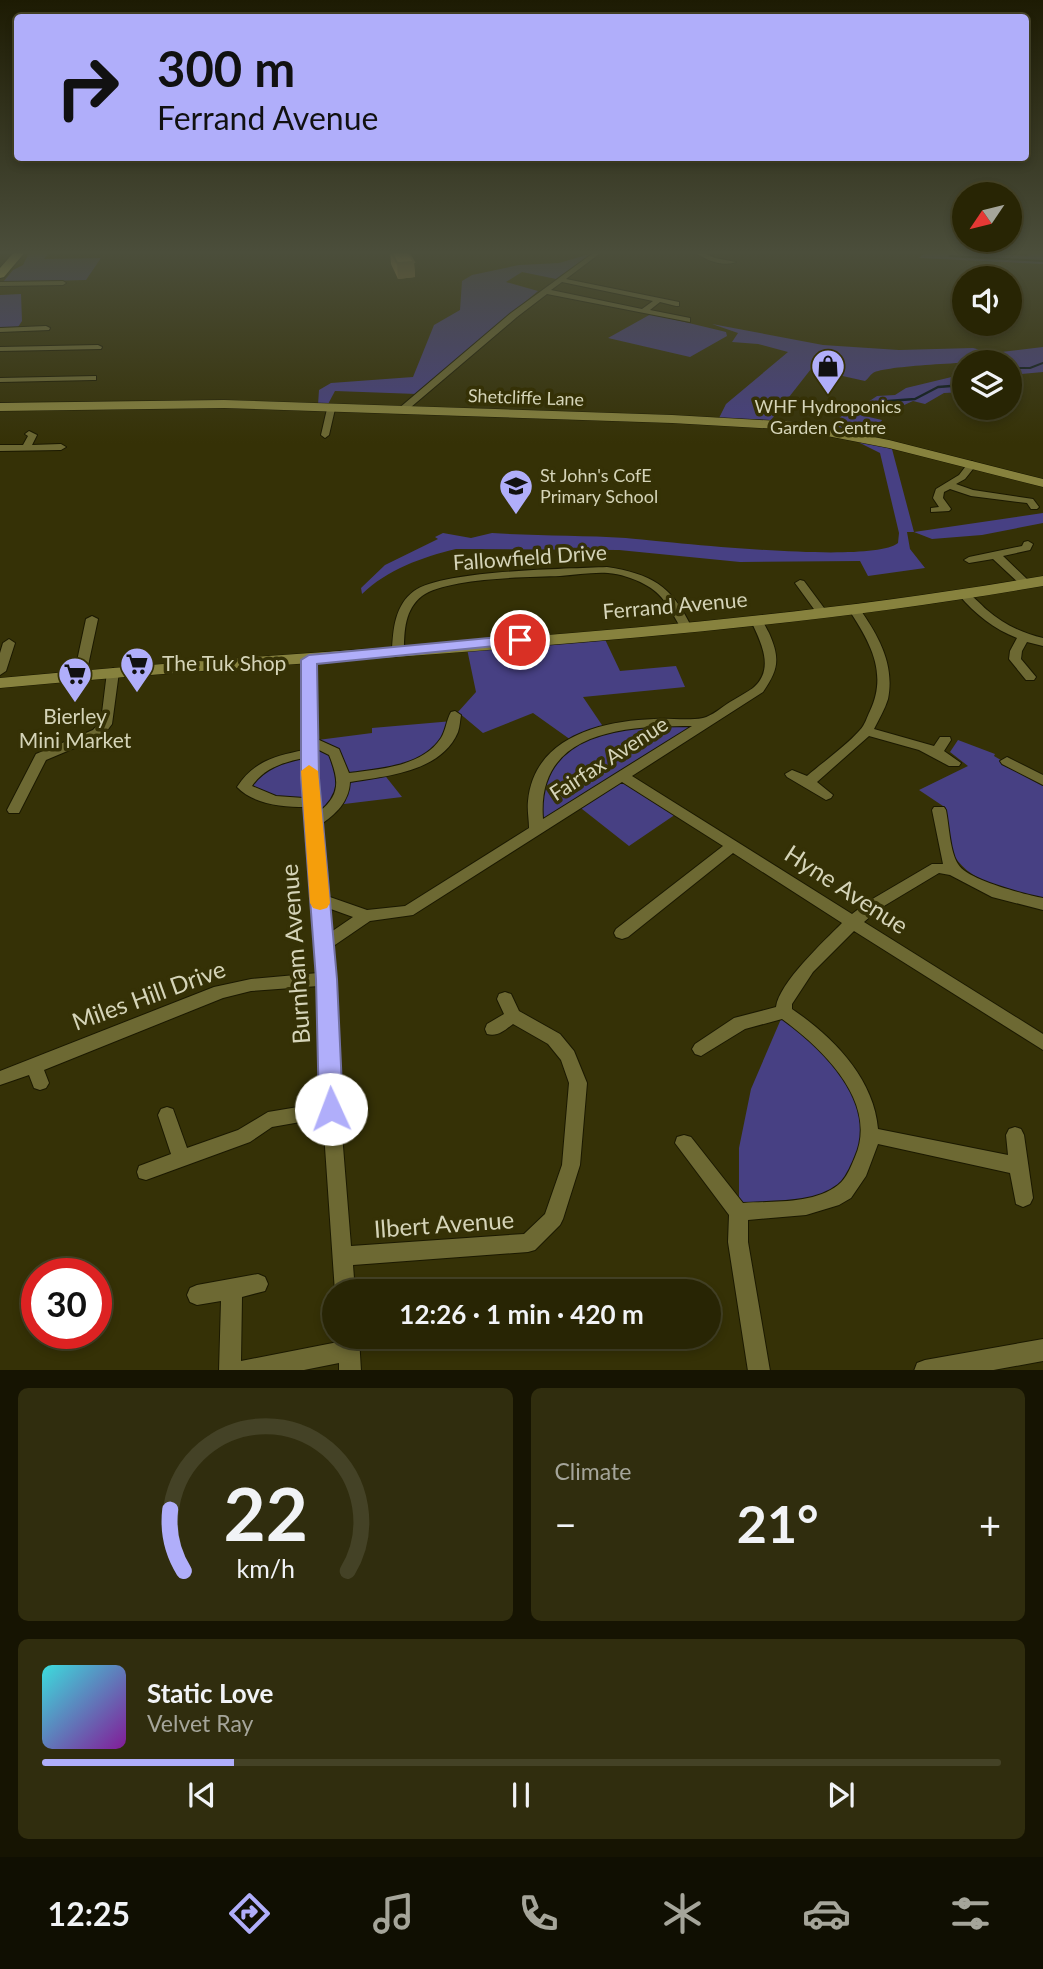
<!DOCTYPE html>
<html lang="en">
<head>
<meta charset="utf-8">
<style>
  :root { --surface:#282504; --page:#302d0e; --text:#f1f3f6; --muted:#a5a59a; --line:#444226; --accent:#b0aefa }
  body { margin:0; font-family:Lato,sans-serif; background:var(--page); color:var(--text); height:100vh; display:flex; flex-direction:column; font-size:26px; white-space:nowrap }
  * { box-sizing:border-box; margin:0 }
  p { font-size:23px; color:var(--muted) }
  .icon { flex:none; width:38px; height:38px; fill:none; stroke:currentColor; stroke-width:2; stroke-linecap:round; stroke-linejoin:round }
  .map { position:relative; height:1370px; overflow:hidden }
  .panel { display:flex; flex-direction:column; gap:18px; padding:18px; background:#161402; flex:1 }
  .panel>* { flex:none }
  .top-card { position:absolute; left:14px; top:14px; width:1015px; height:147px; border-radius:7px; box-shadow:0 4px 10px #0003,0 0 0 2px var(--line); background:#b0aefa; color:#111; overflow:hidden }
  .needle { width:46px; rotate:235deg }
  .controls { position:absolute; left:952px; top:182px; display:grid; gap:14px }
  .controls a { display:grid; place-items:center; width:70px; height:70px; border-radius:50%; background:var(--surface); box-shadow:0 4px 10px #0003,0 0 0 2px var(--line); font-size:35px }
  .speed { position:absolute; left:21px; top:1258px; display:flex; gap:14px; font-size:35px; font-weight:700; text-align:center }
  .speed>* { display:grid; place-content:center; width:91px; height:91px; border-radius:50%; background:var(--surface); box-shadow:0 4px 10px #0003,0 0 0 2px var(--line); line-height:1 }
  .speed .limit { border:10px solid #d22; background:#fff; color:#111 }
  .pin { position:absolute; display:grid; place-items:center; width:60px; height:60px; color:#fff; margin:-30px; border:4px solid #fff; border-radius:50%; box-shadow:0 2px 7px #0007 }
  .me { position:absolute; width:77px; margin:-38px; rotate:358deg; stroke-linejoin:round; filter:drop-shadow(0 0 5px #0008) }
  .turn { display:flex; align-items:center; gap:24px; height:147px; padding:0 28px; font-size:32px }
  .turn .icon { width:91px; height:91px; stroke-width:2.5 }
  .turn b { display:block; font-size:49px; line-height:60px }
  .big { font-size:52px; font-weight:700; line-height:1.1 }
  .panel .card { flex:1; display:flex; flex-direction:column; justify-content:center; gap:10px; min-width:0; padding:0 24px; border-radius:10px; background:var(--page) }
  .panel .dial { align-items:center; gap:0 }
  .dial svg { height:182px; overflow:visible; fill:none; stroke:var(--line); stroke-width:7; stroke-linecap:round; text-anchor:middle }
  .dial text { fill:var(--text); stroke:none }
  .song { display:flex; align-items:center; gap:21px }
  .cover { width:84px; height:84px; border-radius:10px; background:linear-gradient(135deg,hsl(180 70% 55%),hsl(290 70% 35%)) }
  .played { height:7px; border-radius:4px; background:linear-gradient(90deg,var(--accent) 20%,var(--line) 20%) }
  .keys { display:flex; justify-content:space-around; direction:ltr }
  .heat { display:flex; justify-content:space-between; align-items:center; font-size:38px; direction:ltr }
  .panel .tiles { flex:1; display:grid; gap:18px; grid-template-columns:1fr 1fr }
  .card:last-child { grid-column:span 2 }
  .trip { position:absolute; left:322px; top:1279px; width:399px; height:70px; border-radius:35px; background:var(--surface); box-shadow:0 4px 10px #0003,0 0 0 2px var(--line); font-weight:700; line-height:70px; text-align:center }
  .tab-bar { display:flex; height:112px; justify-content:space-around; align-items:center; background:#100f02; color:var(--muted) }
  .tab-bar .icon { width:49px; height:49px }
  .tab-bar .on { color:var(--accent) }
  .tab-bar b { font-size:32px; color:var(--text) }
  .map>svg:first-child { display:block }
</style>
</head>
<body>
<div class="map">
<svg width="1043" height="1371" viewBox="0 0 1043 1371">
  <rect width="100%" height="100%" fill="#353106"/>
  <path fill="#474083" d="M30 251H50L44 259 101 258 86 280 3 282 13 270 23 265Z
    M927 251 1030 256 1022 251H1043V264L919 258Z
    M593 253 556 279 522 272 506 282 538 291 417 394 335 391 327 406 318 405 319 390 331 383 413 377 434 325 460 310 462 281 472 275 519 265 559 263Z
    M21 294 22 321 18 327H0V295Z
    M651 314 718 330 726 332 727 336 690 357 608 338Z
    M712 324 823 345 899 350 973 348 993 353 1043 347V372L1010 375V362C991 361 887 365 873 373 870 375 868 379 865 381L811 369 771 420 719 418 726 404 788 352 758 344 732 342 738 333Z
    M964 374V392L944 393 925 404 913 401 902 406 868 402 877 396 895 395 906 388Z
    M847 412 882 420 875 433 877 436 830 425Z
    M850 438 892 449 914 532 1043 513V523L982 535 932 539 914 532H907L910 549 925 568 868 576 860 561 740 562 619 550 456 549C422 557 387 570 362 594L361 588 385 565 438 539 435 537 443 533 471 538 492 533C537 536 582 535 626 538 671 542 870 565 898 543L899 533 880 453Z
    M602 633 620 671 676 666 685 687 583 697 604 728 704 722 624 776 679 812 629 846 577 805 536 830 545 767 571 740 533 713 483 733 458 712 476 692 466 644Z
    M453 721 436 751 383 773 402 797 336 805 321 818 311 802 290 804 244 787 250 775 308 753 310 741 372 733V728Z
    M958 740 995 754 994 756 1043 785V898C991 888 937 873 946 808L919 790 968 766 950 752Z
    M784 1012 852 1075 871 1135 846 1191 739 1212V1148L751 1089Z"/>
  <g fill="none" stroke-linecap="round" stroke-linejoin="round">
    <path stroke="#0b191f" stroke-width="2" d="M950 256 1043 261
      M1010 368H1030L1043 363"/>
    <path stroke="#0b191f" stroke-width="2.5" d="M888 401 915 399 938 387 964 385"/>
    <g stroke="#1b1900" stroke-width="2">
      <path id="street" d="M596 251H603L566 279 679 302V306H676L660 302 650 310 690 318V322L547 294 517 317 404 413H398V409L511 313ZM562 282 653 301 642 309 551 290Z
        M693 251H700L715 258 736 262C722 267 705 260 693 251Z
        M0 282 63 281 66 283 63 285 0 286Z
        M46 326 50 328 49 330 0 332V328Z
        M98 345 102 347 101 349 0 351V347Z
        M96 376V380H93L0 382V378Z
        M331 406 335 409 329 435 325 438 321 435 327 409Z
        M29 431 37 435 32 445 61 444 66 447 61 450 0 451V445H23L28 436 25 434Z
        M972 461 977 464 965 479 956 484 973 490 1033 499 1039 507 1037 509H1031L1027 503 971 496 950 489 944 492 943 498 951 509 949 511 931 512V508L939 507 933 498 936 489 959 475 969 462Z
        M1028 541 1033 544 1030 550 1003 556 1030 582 1031 584 1030 586H1022L993 559 969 563 964 560 969 557 1022 546 1024 542Z
        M607 567C651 574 671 585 691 626L689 628H681C670 610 664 594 644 584 633 578 620 574 608 573 592 572 575 575 560 576 528 577 446 578 422 596 405 609 404 631 404 650L398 654 392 650C393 629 395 605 414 591 444 570 566 569 607 567Z
        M800 580 804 581 827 612 829 614 827 616H819L795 583Z
        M965 592C973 595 980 604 987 610 1003 624 1022 633 1043 638V646L1027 642 1022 651 1021 659 1036 677 1034 680H1026L1009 659 1010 651 1017 638C994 629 975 614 959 595Z
        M855 607 859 608C878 635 895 664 888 699 885 709 879 719 874 729L934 746 940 737H950L951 740 944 751 961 763 959 766H949L919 750 869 736 817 782 833 795 831 798 826 800 787 777 785 774 792 770 807 776C823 762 846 746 860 730 865 725 867 717 870 711 888 673 870 642 849 610Z
        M92 616 98 619 86 675 80 679 74 675 86 619Z
        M756 616C763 619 765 626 769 633 780 658 779 669 763 692L632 776 852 914 869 901 932 864H943L932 810 934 807H944L946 810C949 825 950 852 958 864 967 880 1024 894 1043 898V910L992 897 950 875 939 873 879 909 864 922 1043 1034V1050L854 931 813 972 792 1004V1009C832 1036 874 1078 878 1129L1008 1155 1006 1135 1009 1129 1015 1127 1021 1129 1024 1135 1033 1198 1030 1204 1023 1207 1016 1204 1010 1173 878 1144 866 1176 851 1198 839 1205 806 1215 748 1220V1242L770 1371H748L728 1242 729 1215 675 1143 677 1137 684 1135 691 1137 743 1203C773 1201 814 1204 838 1185 847 1178 851 1166 855 1157 879 1102 822 1048 782 1019L745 1029 701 1056 695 1054 692 1049 695 1044 734 1018 776 1007C779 983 824 941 842 923L733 853 628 937 622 939 616 937 614 933 616 929 723 846 622 782 413 915 370 921 332 947 340 1109 351 1246 524 1234 545 1214 562 1165 569 1083 561 1060 548 1044 513 1024C505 1030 498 1037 487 1034L485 1029 487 1024 504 1014 497 999 499 994 505 992 511 994 519 1011 560 1034 574 1051 587 1083 580 1165 563 1219 560 1225 535 1250 528 1252 353 1265 355 1292H335L323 1118 272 1127 250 1142 146 1180 139 1178 137 1172 139 1166 171 1154 158 1115 161 1109 167 1107 173 1109 187 1148 238 1130 268 1112 322 1103 319 986 251 991 223 998 44 1070 49 1083 46 1088 40 1090 34 1088 29 1075 0 1085V1071L214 987 251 979 318 973 305 807C282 807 253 804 237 787 254 761 275 756 304 750L303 660 305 657H313L315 660 317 739 339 749 349 773C379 769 422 767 441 738 446 730 446 721 451 712L455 711 461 715C460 720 460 726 458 732 441 772 387 776 350 782 349 802 336 814 320 825L327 896 367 910 405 906 529 828C529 819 527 810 528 801 534 737 601 721 654 719 670 718 688 721 703 718 712 716 722 707 730 702 738 697 746 693 753 688 776 669 760 640 750 619ZM692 726 543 819C536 730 626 726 692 726ZM317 749 329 755C339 780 341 794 319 812ZM304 758V798L276 796 252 786C264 768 284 762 304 758ZM328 908 353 917 331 932Z
        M9 639 15 643 6 671 0 675V653L3 643Z
        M113 668 119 672 112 724 103 736 46 760 19 813H9L7 810 36 754 93 730 101 721 107 672Z
        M1007 757 1043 775V785L1002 764 1000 761Z
        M258 1274 265 1277 268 1284 265 1291 242 1297 241 1361 338 1342 337 1337H359L361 1371H339V1363L299 1371H219L221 1301 197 1305 190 1302 187 1295 190 1288 197 1285Z
        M1043 1339V1361L988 1371H914L917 1363 925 1360Z"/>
    </g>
    <g stroke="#1b1900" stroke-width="1">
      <path id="secondary" d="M224 400 672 415 796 422 889 440 1043 479V487L889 448 796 430 672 423 224 408 0 411V403Z
        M1043 576V586C699 646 348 655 0 688V678C348 645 698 636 1043 576Z"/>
    </g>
    <g stroke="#1b1900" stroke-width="2">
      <path id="highway" d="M15 251H26L4 277 0 278V268Z"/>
    </g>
    <use href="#street" fill="#6d6933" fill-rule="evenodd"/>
    <use href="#secondary" fill="#87823e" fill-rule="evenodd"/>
    <use href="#highway" fill="#c5be59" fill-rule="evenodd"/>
  </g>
  <path fill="#b49248" d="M390 251H408L414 262 415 277 398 279 391 264Z"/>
  <path fill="#92773b" d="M414 262 415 277 398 279 397 263Z"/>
  <path fill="#d1aa54" stroke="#92773b" stroke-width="2" d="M391 251H408L414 262 397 263Z"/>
  <linearGradient id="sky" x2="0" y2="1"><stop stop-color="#1d1b03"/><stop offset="0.57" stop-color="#4b4e3b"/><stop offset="1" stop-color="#4b4e3b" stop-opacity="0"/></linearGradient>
  <rect width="1043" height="443" fill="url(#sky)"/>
  <path fill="#b0aefa" stroke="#7271a2" stroke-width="2" d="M520 635 528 640 526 643 317 664 319 778 337 979 343 1109 339 1116 331 1119 323 1116 319 1109 316 979 301 778V660L309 655Z"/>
  <path fill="#f59e0b" d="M309 765 318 771 330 903 327 908 320 910 313 908 310 903 301 771Z"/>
  <defs>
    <g id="shop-pin" transform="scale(1.75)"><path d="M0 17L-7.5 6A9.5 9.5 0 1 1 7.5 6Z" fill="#b0aefa" stroke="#353106"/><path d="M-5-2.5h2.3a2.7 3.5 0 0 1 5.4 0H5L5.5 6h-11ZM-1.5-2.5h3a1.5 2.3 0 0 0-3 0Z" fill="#111"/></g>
    <g id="school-pin" transform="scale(1.75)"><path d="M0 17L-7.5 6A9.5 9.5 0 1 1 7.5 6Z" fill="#b0aefa" stroke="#353106"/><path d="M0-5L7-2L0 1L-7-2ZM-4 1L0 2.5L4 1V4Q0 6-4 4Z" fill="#111"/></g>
    <g id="supermarket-pin" transform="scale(1.75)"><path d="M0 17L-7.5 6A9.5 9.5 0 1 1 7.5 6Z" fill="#b0aefa" stroke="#353106"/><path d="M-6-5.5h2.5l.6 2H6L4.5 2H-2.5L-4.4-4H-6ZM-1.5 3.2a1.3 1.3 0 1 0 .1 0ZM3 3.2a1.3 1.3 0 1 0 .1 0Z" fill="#111"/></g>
  </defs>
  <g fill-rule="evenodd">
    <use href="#shop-pin" x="828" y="366"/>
    <use href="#school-pin" x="516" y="486"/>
    <use href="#supermarket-pin" x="137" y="664"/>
    <use href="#supermarket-pin" x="75" y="674"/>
  </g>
  <g text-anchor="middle" stroke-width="7" stroke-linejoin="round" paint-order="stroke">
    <g font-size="18" fill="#d5d4b8" stroke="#353106">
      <text transform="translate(526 398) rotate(2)" y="6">Shetcliffe Lane</text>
    </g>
    <g font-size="18" fill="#d5d4b8" stroke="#353106">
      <text x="828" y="413">WHF Hydroponics<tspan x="828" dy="21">Garden Centre</tspan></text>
      <text x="540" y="482" text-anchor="start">St John's CofE<tspan x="540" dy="21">Primary School</tspan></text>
    </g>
    <g font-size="21" fill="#d5d4b8" stroke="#353106">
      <text transform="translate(530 558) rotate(-4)" y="7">Fallowfield Drive</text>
      <text transform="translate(675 606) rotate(-5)" y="7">Ferrand Avenue</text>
      <text transform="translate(609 759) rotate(-33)" y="7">Fairfax Avenue</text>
    </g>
    <g font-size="21" fill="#d5d4b8" stroke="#353106" text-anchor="start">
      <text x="162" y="671">The Tuk Shop</text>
      <text x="75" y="724" text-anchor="middle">Bierley<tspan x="75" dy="24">Mini Market</tspan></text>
    </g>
    <g font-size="24" fill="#d5d4b8" stroke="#353106">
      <text transform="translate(846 890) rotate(33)" y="8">Hyne Avenue</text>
      <text transform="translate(296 954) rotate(-94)" y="8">Burnham Avenue</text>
      <text transform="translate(149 996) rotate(-20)" y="8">Miles Hill Drive</text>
      <text transform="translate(444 1225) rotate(-4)" y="8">Ilbert Avenue</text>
    </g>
  </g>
</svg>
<div class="controls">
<a><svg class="needle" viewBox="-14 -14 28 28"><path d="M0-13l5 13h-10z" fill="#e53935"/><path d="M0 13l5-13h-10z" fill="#a5a59a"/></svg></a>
<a><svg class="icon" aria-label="sound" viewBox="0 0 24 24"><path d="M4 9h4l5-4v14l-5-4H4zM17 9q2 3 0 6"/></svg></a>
<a><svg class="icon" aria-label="layers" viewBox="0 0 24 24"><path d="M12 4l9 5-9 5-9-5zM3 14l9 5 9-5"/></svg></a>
</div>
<div class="speed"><div class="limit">30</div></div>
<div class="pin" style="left:520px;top:640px;background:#d93025"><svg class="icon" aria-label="arrive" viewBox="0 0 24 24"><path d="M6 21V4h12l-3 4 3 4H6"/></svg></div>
<svg class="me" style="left:331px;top:1109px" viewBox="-20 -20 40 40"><circle r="19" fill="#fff"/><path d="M0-13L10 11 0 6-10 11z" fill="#b0aefa"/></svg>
<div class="trip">12:26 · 1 min · 420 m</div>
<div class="top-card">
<div class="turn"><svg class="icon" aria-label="right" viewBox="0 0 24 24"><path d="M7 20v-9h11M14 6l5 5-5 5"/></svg><div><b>300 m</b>Ferrand Avenue</div></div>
</div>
</div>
<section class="panel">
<div class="tiles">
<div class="card dial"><svg viewBox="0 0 100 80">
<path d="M14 69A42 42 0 1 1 86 69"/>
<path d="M14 69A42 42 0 0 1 8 42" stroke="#b0aefa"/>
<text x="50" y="56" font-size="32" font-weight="700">22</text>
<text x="50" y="72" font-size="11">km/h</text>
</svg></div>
<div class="card"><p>Climate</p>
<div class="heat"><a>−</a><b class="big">21°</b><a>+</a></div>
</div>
<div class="card">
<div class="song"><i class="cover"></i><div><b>Static Love</b><p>Velvet Ray</p></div></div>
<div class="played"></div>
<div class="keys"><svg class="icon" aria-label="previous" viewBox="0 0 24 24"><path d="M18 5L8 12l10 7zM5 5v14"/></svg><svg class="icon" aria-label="pause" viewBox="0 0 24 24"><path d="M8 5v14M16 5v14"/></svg><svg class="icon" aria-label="next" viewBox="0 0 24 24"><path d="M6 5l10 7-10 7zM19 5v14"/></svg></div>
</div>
</div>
</section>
<nav class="tab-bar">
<b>12:25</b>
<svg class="icon on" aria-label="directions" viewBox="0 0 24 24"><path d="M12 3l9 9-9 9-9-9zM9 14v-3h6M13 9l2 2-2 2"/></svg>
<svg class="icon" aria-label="music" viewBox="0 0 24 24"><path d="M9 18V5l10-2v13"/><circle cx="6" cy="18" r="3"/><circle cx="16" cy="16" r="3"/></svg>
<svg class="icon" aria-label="phone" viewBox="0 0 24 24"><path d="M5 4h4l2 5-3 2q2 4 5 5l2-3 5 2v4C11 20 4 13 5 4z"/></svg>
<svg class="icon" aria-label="climate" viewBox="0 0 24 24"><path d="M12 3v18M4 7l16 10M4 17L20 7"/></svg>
<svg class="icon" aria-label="car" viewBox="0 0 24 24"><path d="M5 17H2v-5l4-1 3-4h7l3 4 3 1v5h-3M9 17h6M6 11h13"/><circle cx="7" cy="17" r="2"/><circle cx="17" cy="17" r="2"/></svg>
<svg class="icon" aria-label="filters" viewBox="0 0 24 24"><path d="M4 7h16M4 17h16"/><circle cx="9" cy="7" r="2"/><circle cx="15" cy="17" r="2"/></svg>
</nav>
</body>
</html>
